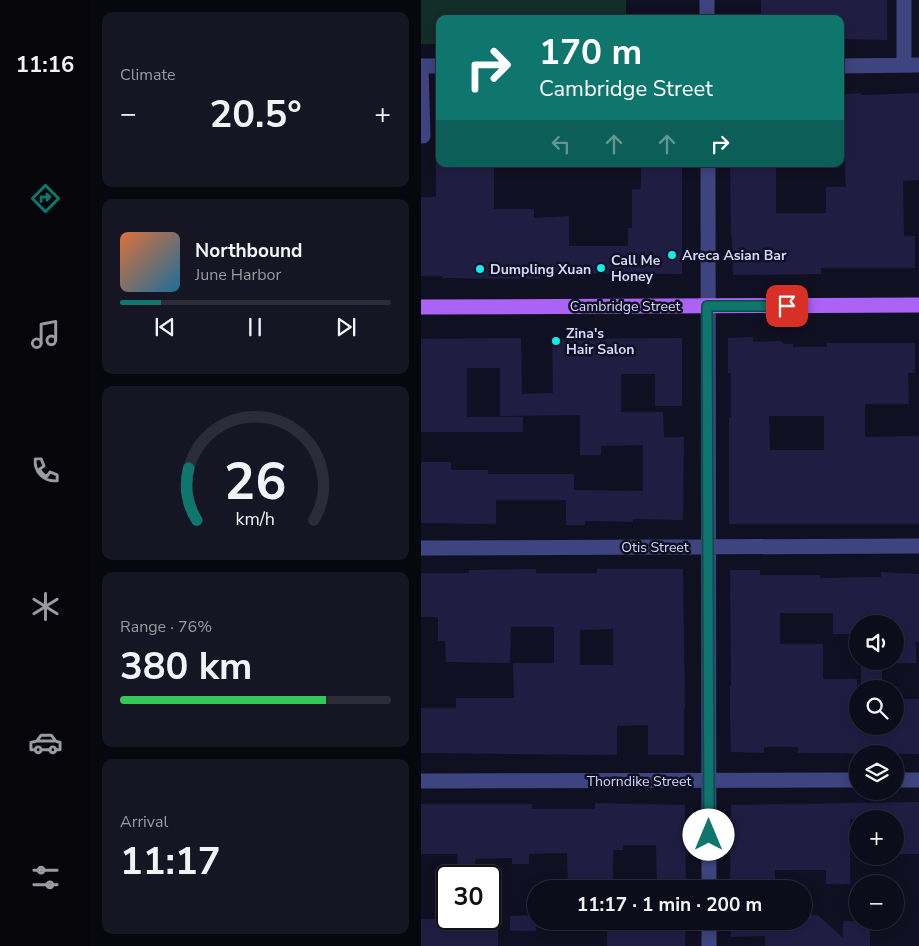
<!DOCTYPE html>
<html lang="en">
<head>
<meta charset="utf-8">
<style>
  :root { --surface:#0c0c1a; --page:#151523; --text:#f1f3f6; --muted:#9a9ba2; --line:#2c2c39; --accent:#0f766e }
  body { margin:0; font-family:"Nunito Sans",sans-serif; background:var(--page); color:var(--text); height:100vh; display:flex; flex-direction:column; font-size:19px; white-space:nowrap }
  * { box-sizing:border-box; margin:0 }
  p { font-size:16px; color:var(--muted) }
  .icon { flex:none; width:28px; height:28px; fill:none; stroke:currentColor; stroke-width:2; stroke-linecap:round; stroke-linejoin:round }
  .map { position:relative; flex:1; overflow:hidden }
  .drawer { display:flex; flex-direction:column; gap:12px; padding:12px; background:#07070e; width:331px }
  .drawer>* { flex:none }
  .hud { position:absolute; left:15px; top:15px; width:408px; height:152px; border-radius:10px; box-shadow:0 2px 12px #0003,0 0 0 1px var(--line); background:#0f766e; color:#fff; overflow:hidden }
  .fabs { position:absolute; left:428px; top:615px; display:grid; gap:10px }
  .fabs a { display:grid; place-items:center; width:55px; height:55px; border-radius:50%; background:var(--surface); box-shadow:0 2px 12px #0003,0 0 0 1px var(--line); font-size:25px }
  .speed { position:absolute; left:15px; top:865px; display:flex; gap:10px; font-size:25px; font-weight:700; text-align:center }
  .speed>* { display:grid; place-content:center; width:65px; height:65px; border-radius:50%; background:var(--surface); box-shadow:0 2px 12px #0003,0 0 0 1px var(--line); line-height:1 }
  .speed .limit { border:2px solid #111; border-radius:8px; background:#fff; color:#111 }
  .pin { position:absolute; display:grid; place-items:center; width:42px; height:42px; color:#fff; margin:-21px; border-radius:10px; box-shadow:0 2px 8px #0006 }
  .me { position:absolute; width:55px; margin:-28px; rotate:0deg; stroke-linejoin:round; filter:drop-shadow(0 0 4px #0008) }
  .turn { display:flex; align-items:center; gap:18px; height:105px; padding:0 20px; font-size:22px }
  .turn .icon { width:65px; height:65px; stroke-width:2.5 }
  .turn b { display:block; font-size:35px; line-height:42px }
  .lanes { display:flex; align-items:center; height:48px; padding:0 20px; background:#0003; justify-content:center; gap:25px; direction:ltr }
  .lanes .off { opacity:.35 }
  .big { font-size:38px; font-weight:700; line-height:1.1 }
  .drawer .card { flex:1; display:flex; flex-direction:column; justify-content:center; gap:8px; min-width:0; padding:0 18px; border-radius:10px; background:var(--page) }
  .drawer .dial { align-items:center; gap:0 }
  .dial svg { height:130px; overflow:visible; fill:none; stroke:var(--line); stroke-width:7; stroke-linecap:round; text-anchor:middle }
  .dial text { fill:var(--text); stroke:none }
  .song { display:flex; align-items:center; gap:15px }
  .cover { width:60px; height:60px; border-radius:8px; background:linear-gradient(135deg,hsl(20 70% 55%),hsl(200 70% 35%)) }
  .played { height:5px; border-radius:2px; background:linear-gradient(90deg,var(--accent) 15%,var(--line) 15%) }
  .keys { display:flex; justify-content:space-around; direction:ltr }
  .heat { display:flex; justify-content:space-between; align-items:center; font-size:28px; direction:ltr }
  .charge { height:8px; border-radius:4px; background:linear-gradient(90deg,#34c759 76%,var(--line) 0) }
  .trip { position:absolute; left:106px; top:880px; width:285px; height:50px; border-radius:25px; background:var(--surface); box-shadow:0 2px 12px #0003,0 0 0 1px var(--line); font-weight:700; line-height:50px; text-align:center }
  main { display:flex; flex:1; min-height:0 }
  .dock { display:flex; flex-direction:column; width:90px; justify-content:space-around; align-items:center; background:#05050a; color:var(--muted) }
  .dock .icon { width:35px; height:35px }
  .dock .selected { color:var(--accent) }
  .dock b { font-size:22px; color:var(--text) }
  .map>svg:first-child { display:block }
</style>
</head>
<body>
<main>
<nav class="dock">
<b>11:16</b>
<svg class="icon selected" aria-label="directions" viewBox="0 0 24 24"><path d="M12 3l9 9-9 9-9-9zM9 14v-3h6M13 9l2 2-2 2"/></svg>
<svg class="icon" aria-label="music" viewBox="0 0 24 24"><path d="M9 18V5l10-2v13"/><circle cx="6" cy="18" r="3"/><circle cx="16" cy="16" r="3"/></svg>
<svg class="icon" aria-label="phone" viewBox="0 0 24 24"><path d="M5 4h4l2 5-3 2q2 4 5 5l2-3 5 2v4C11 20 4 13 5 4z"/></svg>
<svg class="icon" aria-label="climate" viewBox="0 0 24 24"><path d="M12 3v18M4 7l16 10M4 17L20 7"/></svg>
<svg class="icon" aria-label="car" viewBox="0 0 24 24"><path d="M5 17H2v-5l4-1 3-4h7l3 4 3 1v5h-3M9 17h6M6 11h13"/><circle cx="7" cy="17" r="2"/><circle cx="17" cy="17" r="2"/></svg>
<svg class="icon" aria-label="filters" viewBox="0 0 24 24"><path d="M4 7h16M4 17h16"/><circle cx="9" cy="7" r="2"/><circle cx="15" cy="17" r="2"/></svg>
</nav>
<section class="drawer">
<div class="card"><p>Climate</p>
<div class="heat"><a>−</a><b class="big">20.5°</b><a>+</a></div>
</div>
<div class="card">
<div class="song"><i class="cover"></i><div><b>Northbound</b><p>June Harbor</p></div></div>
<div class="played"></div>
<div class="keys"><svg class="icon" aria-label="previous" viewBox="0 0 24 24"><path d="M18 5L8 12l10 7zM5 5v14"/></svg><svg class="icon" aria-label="pause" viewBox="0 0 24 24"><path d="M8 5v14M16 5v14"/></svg><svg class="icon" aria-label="next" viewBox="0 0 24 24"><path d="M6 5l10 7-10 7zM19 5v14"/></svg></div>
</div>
<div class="card dial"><svg viewBox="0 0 100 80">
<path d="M14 69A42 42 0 1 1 86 69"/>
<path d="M14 69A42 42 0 0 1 9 37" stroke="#0f766e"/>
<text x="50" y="56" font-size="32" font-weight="700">26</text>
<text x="50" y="72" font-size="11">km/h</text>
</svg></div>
<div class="card"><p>Range · 76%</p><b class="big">380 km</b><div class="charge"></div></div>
<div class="card"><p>Arrival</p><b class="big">11:17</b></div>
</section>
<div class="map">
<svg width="498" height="946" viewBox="0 0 498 946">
  <rect width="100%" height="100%" fill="#101023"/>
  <path fill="#132d29" d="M0 0H205V19H19V44H0Z"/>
  <path fill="#201d43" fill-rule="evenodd" d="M340 0H466V40L419 39V19H340Z
    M440 93V95L498 93V180L482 181 483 236H494V268H400V274L312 275 311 236H310L309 164H355V213H405V187H425L420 94Z
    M15 164H73V209H113V218L148 216V246H207V228H211V189H220V164H261V274L119 273V279L21 278V276H0V197H15Z
    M332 337V342L360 341 363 344H372V347H406V343H494V373H487L488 404H444V437L498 436V524H308V418H310V373H307V338ZM348 416H403V450H349Z
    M100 338 101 394 132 393 131 339 261 338V406H234V374H200V412H242L243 437H263L262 520 212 519V522L164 521V525H145V500H75V524L0 523V462H30V470H67V474H153V490L222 491V445L180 446V455H159V415L79 416V368H46V417H102V432H0V339Z
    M115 569V573H176V569H262L264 708H263V755H227V725L196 726V755L0 753V708H35V698H93L92 663H133V627H90L89 663 25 662 24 641H17V617H0V573H48V570ZM192 629V665H159V630Z
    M309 570H339V575H399V578L460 577V572L498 574V642H495V663H474V624H436V634H412V613H359V644H402V679H436V726H474V699H498V754L377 753V747H343V753L310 752 309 714V686H310Z
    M440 667H461V689H440Z
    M498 802V854H474V819H429V884H405V870H354V889H309L310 805Z
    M174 803 264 805 265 889H236L235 845H202V850H192V889H147L146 853 108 854V864H91V858L54 859V876H37L36 854H0V804H111V809H174Z
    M115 915V931H89V916Z
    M382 915H397L422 938V921H449V946H344V936L310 937V921H382Z
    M0 919H22V931L77 930V946H0Z
    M236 921H265L264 946H186V925L236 924Z"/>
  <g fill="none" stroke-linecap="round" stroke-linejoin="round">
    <path stroke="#3e447f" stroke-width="15" d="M286 19V0
      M483 65V0
      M0 66 2 136
      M0 66H19
      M419 66 498 65
      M287 164 288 889
      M0 548 498 546
      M474 780H498
      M0 781 436 780
      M288 921V946"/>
    <path stroke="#ab63f5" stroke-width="15" d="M0 307 498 305"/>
  </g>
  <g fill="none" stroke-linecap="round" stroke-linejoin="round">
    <g stroke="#0a4d48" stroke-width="12">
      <path id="route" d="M288 835 286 306H366"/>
    </g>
    <use href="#route" stroke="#0f766e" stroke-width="9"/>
  </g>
  <g fill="#0fefe7" stroke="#101023" stroke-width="2">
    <circle cx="251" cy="255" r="5"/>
    <circle cx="180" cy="268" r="5"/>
    <circle cx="59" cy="269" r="5"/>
    <circle cx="135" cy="341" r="5"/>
  </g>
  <g text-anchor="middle" stroke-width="5" stroke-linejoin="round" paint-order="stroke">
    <g font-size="14" font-weight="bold" fill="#d5d5fc" stroke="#101023" text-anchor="start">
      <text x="261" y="260">Areca Asian Bar</text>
      <text x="190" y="265">Call Me<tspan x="190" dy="16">Honey</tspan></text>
      <text x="69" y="274">Dumpling Xuan</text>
      <text x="145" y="338">Zina's<tspan x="145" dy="16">Hair Salon</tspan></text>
    </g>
    <g font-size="14" fill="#d5d5fc" stroke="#101023">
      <text x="204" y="311">Cambridge Street</text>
      <text x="234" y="552">Otis Street</text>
      <text x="218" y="786">Thorndike Street</text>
    </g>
  </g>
</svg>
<div class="fabs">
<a><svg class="icon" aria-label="sound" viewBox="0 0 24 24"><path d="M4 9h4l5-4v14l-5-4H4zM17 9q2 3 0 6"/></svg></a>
<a><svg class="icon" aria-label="search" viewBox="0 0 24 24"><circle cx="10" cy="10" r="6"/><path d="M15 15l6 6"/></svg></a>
<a><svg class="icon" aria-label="layers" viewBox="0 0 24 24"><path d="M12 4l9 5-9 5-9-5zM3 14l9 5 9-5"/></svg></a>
<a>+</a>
<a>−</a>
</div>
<div class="speed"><div class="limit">30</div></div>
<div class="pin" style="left:366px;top:306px;background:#d93025"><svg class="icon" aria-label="arrive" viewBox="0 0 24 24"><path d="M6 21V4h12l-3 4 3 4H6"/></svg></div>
<svg class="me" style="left:288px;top:835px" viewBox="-20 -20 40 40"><circle r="19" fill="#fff"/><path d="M0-13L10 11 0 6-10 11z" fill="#0f766e"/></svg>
<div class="trip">11:17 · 1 min · 200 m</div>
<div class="hud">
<div class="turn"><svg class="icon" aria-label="right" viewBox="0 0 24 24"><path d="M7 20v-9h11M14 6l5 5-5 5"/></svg><div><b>170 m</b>Cambridge Street</div></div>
<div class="lanes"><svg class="icon off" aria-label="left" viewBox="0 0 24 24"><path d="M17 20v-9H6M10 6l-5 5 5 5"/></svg><svg class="icon off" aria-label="ahead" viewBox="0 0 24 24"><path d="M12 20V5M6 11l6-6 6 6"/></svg><svg class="icon off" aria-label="ahead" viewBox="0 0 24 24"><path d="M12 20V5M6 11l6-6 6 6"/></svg><svg class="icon" aria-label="right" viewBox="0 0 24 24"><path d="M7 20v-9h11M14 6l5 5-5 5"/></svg></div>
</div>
</div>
</main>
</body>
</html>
